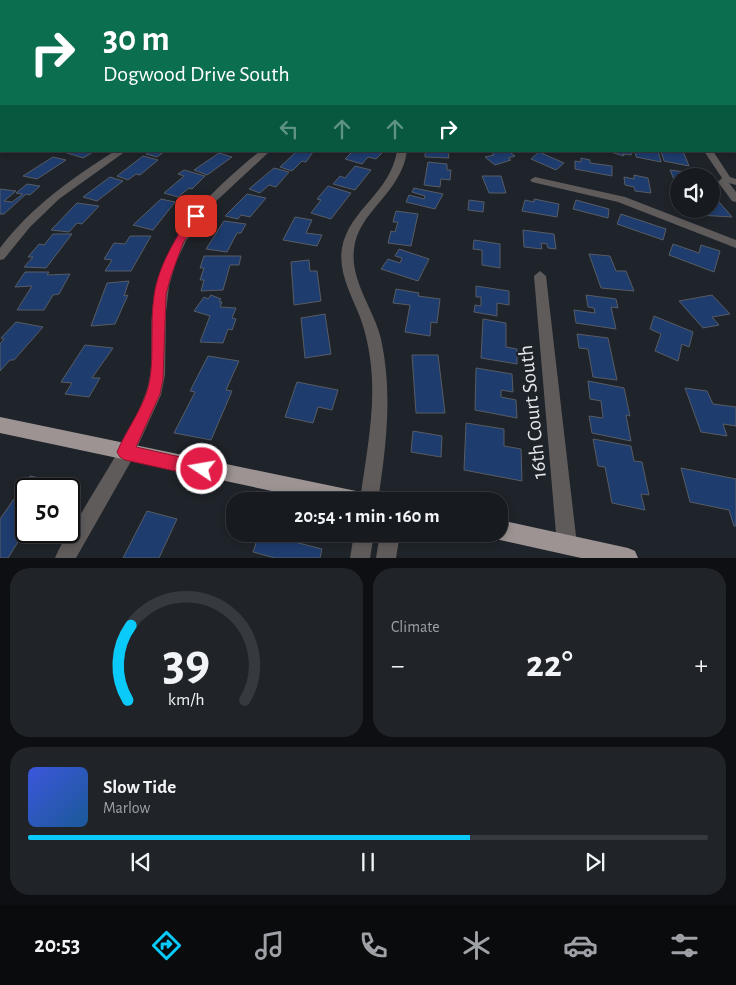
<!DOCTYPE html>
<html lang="en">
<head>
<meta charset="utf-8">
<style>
  :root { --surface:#171b20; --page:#202429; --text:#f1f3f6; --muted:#9ea1a5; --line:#36393e; --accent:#0acafa }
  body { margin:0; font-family:"Alegreya Sans",sans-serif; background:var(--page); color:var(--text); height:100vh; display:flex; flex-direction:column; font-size:19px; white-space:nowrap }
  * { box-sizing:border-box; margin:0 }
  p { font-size:16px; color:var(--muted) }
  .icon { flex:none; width:28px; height:28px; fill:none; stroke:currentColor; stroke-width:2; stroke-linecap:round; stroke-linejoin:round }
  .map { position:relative; height:558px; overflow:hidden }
  .panel { display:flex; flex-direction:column; gap:10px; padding:10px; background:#0d0f12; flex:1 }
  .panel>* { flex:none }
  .guide { position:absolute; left:0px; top:0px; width:736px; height:152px; box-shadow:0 2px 8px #0003,0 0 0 1px var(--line); background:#0b6e4f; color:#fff; overflow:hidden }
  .fabs { position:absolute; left:670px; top:168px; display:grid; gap:10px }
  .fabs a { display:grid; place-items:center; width:50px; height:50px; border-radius:50%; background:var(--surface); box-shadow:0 2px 8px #0003,0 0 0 1px var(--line); font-size:25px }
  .speed { position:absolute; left:15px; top:478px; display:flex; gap:10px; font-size:25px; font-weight:700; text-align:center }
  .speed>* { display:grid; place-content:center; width:65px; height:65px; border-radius:50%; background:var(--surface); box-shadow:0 2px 8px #0003,0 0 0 1px var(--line); line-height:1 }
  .speed .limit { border:2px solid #111; border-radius:8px; background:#fff; color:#111 }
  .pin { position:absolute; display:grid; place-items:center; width:42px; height:42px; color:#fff; margin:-21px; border-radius:10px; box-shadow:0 2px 8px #0006 }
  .me { position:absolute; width:55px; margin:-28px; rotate:282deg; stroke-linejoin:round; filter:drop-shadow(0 0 4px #0008) }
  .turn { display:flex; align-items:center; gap:18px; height:105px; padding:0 20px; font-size:22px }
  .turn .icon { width:65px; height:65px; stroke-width:2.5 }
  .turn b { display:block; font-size:35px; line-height:42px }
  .lanes { display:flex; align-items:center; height:48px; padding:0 20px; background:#0003; justify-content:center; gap:25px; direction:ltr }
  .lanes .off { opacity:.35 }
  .big { font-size:38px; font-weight:700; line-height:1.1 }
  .panel .tile { flex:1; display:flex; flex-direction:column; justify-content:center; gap:8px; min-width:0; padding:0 18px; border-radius:20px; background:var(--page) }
  .panel .dial { align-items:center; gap:0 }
  .dial svg { height:130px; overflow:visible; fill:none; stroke:var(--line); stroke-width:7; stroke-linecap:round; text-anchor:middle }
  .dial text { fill:var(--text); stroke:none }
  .song { display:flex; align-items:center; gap:15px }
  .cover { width:60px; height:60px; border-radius:8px; background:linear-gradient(135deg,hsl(230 70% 55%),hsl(210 70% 35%)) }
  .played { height:5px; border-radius:2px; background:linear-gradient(90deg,var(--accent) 65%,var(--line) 65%) }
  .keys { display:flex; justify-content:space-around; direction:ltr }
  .heat { display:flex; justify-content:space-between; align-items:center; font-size:28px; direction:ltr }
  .panel .tiles { flex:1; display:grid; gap:10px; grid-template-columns:1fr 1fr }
  .tile:last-child { grid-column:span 2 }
  .trip { position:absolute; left:226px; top:492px; width:282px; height:50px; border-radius:20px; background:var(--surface); box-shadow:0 2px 8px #0003,0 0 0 1px var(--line); font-weight:700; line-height:50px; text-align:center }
  .dock { display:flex; height:80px; justify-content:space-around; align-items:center; background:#090b0d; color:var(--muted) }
  .dock .icon { width:35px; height:35px }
  .dock .active { color:var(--accent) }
  .dock b { font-size:22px; color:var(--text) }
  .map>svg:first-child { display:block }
</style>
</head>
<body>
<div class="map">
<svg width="736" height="558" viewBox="0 0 736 558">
  <rect width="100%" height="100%" fill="#1f242a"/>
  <path fill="#214e3a" d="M216 0H577V1H214Z"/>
  <path fill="#1e3c6e" stroke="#575c64" d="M61 151H95L83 158Z
    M150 151H172H165L157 157 146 154Z
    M293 151 313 152 306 162 302 161 292 171 280 167 296 152Z
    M353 151H377L382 153 376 159 368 157 362 164 345 159Z
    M425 151H448L449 158 425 157Z
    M508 151 515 156 508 158 511 160 495 165 485 157 494 155 491 152 494 151Z
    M607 151H631L632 153 631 155 623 154 624 156Z
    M635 151H658L661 162 636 157Z
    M661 151H683L689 166 664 161Z
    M539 152 564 163 556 170 531 159Z
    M219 153 232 157 207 175 194 170Z
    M143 156 158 160 140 175 136 174 128 180 117 176Z
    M53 157 66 160 37 179 23 176Z
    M581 158 590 160V163L612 166V176L575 169V161L581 162Z
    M428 162 447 164V170H451L450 180 441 179 440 187 424 185Z
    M355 166 371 170 355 190 333 184 340 176 345 178Z
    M274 168 289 172 276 187 269 185 260 193 249 189Z
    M184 170 205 176 192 189 189 188 178 197 164 193 184 176 178 174Z
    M670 170 694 173 695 176H679L678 189Z
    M634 175 648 178 651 193 635 191 634 187 625 185 624 177 634 179Z
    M482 176H501L506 193H489Z
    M110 177 123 181 97 201 83 197Z
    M27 184 40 186 30 195 26 194 4 214H0V189L16 191 4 201 12 202 23 194 16 193Z
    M328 186 351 193 331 219 311 213 321 200 317 199Z
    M414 188 443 194 435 209 406 202 409 195 424 199 425 196 412 192Z
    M247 194 266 198 250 217 241 215 238 219 225 216Z
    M161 199 175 202 153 230 133 225Z
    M534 199 559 204 557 217 522 211 525 200 534 202Z
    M469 200 484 202 483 212 468 210Z
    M576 200 609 209 608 218 573 209Z
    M711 202H719L732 217 698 215 693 209H711Z
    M77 203 99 206 82 224 77 223 69 232 51 230Z
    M396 211 418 214 411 246 388 243 391 231 395 232 398 222H393Z
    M621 214 666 229 663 240 617 224Z
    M295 217 312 220 306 233 322 235 317 246 283 240Z
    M224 221 246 224 241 233H237L227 252 206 249Z
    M523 230 554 234 556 249 548 248 547 244 541 243 542 249 524 247Z
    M53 234H72L46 268 24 267 33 257H28L39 244 44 245Z
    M130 236H151L131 271H105L112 260 104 259 114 243 125 244Z
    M474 240 500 244V268L482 265V250L473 249Z
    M673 244 699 253 701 245 720 251 714 272 669 255Z
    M399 249 429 259 418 281 381 269 388 259 400 263 402 258 395 256Z
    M589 254 610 256 616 271H626L634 291 601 288Z
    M204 256H241L239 265H230L223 290 201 291 204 280H200L204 268H200Z
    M309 260 310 271H317L321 301 294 305 291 262Z
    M25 272H49L47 275 70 274 59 294 53 295 44 310H17L32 286 15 287Z
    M129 281 124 296 128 295 115 324 91 326 107 283Z
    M476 286 509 291V305L497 303V316L474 312 475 305 481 306V297H476Z
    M396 289 419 293 418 296 440 299 437 323 431 322 430 336 405 332 410 305 393 303Z
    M211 295 221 299 219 302H222L220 307 236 308 232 318 236 319 232 330 228 329 223 343 200 342 210 316 194 311 204 297 208 299Z
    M586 295 616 299 618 308 611 307 616 329 576 323 574 310 595 313 594 308 588 307Z
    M712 295 730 314 712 317 719 325 703 328 679 301Z
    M325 314 331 354 305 358 301 318Z
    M654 316 693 332 689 347 682 344 678 361 655 351 661 334 650 329Z
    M483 319 506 323V347L517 349V364L481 358Z
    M16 322 43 327 14 360H10L0 371V344L4 339 1 338Z
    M577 334 608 338 617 380 593 377 588 349 579 348Z
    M85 345 113 348 92 378H100L89 397 65 394 72 383 61 382Z
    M412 355H438L445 413H416Z
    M208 356 239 361 226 390 232 391 211 440 174 433 195 392 190 391Z
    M476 368 512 374 513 392 501 390V397L516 400 517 418 475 410Z
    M588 381 624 388 630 416 626 415 631 441 592 433 589 416 603 418 601 401 590 399Z
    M297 382 338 390 332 410 318 407 313 423 285 417Z
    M685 388 707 391 713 404 736 407V426L723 424 727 436 701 432Z
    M466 423 504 429V446L521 449 522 481 464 470Z
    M413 431 442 436 441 457 411 452Z
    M593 439 631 446 634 461 642 462 649 495 641 494 645 510 612 503 605 467 598 466Z
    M681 468 736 479V526H734L729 510 690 502Z
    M30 476 57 482 53 489H26V529L8 558H0V519Z
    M147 511 177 519 159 558H123Z
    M259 534H289L287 540 322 549 320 558H275L253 552Z"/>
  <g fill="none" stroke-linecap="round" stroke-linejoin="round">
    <path fill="#605b5b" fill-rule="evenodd" d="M317 0H325L326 1H319Z
      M446 0H455L456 1H448Z
      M736 21V25L735 26V22Z
      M735 41H736V45H735Z
      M0 49H1V53H0Z
      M735 72H736V76H735Z
      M0 78H1V82H0Z
      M735 145H736V151H735Z
      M115 151H126L59 199 30 227 4 259 0 260V248C31 207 72 178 115 151Z
      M260 151H270L213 204 186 241 176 262 169 286 166 312 165 375 161 395 130 463 76 558H55C62 541 73 527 82 512 104 474 130 437 145 395 155 369 150 340 152 313 159 241 207 194 260 151Z
      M397 151H407C401 194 358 211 354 249 350 281 374 309 381 339 393 393 386 447 378 501H360C366 454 377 406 370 358 368 344 365 330 360 317 352 296 338 273 342 248 349 209 390 194 397 151Z
      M704 151H713L730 177 736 179V185L729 183 736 192V202L732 201 718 182 722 178Z
      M535 177 625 197 736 240V248L618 202 532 182 530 180Z
      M540 271 546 276 577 545 574 552 567 555 560 552 557 545 534 276Z
      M354 534H374L370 558H350Z
      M380 534H400L396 558H376Z"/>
    <path fill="#9d9393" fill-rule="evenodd" d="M0 141H1V147H0Z
      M0 417 361 492 367 495 370 501H319L0 433Z
      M500 520 628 548 635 551 638 558H581L500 540 493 537 492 534H500Z"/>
  </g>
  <path fill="#e11d48" stroke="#92132f" d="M196 212 200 216 183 243 171 276 166 294 163 379 160 394 136 447 207 463 210 469 207 474 202 477 125 460 120 457 117 452C127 428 146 405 150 379 154 352 150 323 154 296 158 266 176 238 192 213Z"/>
  <g text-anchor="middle" stroke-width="4.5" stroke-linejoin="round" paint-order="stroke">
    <g font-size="21" fill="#e4e7eb" stroke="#1f242a">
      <text transform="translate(532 412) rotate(-96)" y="7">16th Court South</text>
    </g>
  </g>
</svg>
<div class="fabs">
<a><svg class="icon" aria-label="sound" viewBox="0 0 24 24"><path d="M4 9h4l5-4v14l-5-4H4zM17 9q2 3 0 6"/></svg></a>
</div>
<div class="speed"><div class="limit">50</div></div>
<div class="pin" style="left:196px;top:216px;background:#d93025"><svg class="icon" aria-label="arrive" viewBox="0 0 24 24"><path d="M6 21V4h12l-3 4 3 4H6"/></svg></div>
<svg class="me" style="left:202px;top:469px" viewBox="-20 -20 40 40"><circle r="17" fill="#e11d48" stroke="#fff" stroke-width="3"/><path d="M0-11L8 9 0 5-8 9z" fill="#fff"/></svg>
<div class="trip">20:54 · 1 min · 160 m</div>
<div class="guide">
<div class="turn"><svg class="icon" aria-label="right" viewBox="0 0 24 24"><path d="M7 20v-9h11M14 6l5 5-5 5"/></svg><div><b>30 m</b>Dogwood Drive South</div></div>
<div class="lanes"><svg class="icon off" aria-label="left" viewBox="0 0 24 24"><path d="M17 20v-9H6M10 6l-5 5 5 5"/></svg><svg class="icon off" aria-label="ahead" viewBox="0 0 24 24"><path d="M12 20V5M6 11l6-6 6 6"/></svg><svg class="icon off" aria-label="ahead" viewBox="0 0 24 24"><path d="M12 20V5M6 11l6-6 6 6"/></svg><svg class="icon" aria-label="right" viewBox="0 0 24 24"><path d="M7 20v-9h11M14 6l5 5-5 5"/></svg></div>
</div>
</div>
<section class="panel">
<div class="tiles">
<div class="tile dial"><svg viewBox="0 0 100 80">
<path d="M14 69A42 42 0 1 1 86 69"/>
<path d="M14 69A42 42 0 0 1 16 23" stroke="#0acafa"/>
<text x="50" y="56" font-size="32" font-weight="700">39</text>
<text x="50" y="72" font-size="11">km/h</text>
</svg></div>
<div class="tile"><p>Climate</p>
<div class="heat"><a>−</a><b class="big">22°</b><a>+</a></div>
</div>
<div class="tile">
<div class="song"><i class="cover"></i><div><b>Slow Tide</b><p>Marlow</p></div></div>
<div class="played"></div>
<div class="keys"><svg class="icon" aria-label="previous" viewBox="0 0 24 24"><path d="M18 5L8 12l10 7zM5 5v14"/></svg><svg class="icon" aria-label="pause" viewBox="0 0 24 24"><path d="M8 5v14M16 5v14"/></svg><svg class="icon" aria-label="next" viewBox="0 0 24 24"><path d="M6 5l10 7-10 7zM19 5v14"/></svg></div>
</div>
</div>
</section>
<nav class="dock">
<b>20:53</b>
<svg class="icon active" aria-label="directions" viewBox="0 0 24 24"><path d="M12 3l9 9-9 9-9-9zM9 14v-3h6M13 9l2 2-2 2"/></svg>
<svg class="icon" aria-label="music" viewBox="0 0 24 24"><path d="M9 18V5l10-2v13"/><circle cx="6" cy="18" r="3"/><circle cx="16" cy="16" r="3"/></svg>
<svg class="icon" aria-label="phone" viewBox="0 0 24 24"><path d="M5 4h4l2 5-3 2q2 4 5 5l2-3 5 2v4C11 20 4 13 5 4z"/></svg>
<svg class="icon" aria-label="climate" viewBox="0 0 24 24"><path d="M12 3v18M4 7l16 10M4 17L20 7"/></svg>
<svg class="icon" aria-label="car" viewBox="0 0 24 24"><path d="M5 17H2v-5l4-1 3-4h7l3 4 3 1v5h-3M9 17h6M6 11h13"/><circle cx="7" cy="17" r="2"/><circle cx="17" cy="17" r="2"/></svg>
<svg class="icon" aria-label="filters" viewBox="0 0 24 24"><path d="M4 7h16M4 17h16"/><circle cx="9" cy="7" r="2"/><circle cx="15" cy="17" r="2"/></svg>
</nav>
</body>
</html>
